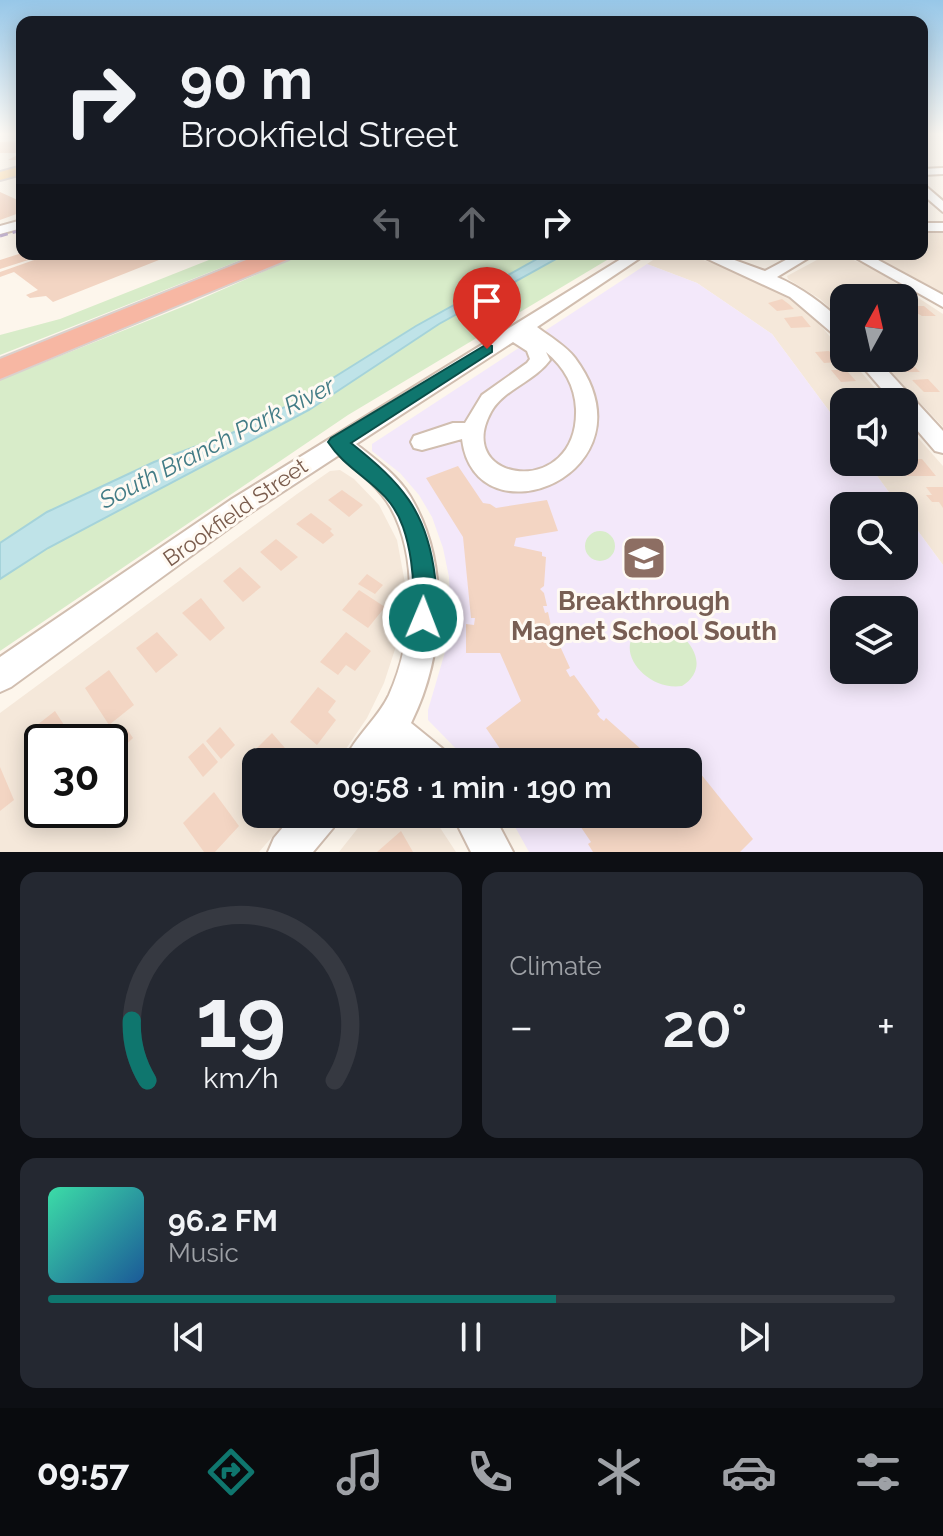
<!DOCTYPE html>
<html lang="en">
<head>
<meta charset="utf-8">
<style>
  :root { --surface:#171b24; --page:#242831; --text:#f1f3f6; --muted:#9ea1a6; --line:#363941; --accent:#0f766e }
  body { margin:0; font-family:Raleway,sans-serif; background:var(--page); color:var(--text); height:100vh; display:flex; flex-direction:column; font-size:30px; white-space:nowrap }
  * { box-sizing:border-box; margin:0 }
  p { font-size:26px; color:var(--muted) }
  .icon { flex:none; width:44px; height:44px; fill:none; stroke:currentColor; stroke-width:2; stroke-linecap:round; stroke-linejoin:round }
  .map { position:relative; height:852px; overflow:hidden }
  .drawer { display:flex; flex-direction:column; gap:20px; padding:20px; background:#0d0f14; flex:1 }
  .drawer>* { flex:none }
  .top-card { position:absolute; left:16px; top:16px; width:912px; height:244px; border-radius:16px; box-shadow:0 4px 20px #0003; background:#171b24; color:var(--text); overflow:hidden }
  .needle { width:52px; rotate:8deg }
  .buttons { position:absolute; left:830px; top:284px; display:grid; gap:16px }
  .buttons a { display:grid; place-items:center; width:88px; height:88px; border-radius:16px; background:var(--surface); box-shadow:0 4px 20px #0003; font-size:40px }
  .speed { position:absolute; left:24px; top:724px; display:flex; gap:16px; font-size:40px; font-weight:700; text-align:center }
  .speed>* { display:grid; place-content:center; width:104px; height:104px; border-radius:50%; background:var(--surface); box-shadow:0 4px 20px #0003; line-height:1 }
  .speed .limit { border:4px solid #111; border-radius:12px; background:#fff; color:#111 }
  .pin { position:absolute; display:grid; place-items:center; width:68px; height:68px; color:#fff; margin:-82px -34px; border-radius:50% 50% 50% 0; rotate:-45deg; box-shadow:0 0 8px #0007 }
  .pin .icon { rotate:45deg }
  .me { position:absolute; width:88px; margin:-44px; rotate:1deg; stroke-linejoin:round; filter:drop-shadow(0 0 6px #0008) }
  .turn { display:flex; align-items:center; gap:28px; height:168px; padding:0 32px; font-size:36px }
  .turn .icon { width:104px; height:104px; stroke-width:2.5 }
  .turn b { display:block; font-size:56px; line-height:68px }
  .lanes { display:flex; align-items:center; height:76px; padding:0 32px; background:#0003; justify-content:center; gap:40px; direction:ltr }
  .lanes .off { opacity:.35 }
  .big { font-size:60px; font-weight:600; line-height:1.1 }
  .drawer .tile { flex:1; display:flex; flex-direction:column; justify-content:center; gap:12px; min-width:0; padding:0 28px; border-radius:16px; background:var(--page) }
  .drawer .dial { align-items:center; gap:0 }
  .dial svg { height:208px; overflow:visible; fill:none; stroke:var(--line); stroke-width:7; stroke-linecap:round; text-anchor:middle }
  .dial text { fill:var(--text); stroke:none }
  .song { display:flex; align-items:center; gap:24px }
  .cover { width:96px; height:96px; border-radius:12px; background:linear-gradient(135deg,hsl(160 70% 55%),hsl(210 70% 35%)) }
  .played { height:8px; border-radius:4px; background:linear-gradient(90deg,var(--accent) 60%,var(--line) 60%) }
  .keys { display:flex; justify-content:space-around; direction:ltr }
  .heat { display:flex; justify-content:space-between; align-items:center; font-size:44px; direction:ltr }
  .drawer .tiles { flex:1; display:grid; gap:20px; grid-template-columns:1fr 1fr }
  .tile:last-child { grid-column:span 2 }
  .trip { position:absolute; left:242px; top:748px; width:460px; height:80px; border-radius:16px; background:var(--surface); box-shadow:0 4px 20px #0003; font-weight:600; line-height:80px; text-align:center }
  .tab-bar { display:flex; height:128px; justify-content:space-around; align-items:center; background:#090b0e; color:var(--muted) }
  .tab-bar .icon { width:56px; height:56px }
  .tab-bar .selected { color:var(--accent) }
  .tab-bar b { font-size:36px; color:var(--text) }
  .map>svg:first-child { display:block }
</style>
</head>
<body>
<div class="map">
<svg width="943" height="852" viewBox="0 0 943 852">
  <rect width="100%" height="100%" fill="#fdf6ec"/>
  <path fill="#f5e8da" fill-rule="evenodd" d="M943 232V295L867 254H922V233Z
    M662 254H687L750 277 789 297 810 313 844 353V358H849L887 402H844V431L772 334 697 283 647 264Z
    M828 254H840L874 269 943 314V427L878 358H904V298H844V321L820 299 788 279 787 276Z
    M904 422 943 466V565L904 512V506H899L867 462H904Z
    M340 470 354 479 379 505 397 540 405 583 400 634 384 683 367 718 337 762H256V814H292L259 852H0V713L297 494 330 471ZM42 742H110V810H42Z
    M369 814H431L456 852H339Z"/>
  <path fill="#f3e8fa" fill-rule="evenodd" d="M647 264 697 283 772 334 844 431V462H867L899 506H844V566H904V512L943 565V852H529L508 814H688V762H469L428 720V710L445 652 450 616 449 577 443 548 432 517 419 495 400 473 372 451V444ZM844 610H904V670H844Z"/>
  <path fill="#d8ecc9" d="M224 254H256L0 355V335L60 319Z
    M303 254H617L348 415 0 651V380L192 303Z
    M585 546a15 15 0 1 1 30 0a15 15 0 1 1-30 0Z
    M651 624C682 624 717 664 682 686 642 692 605 639 651 624Z"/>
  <path fill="#bfe3e8" stroke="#a5d3da" stroke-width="2" d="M546 254H565L439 324 309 410 48 548 0 579V543L47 512 154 462 232 433 293 403 416 326Z"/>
  <path fill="#f3d5c3" d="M22 141V160H8L21 153H0V142Z
    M0 192 22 202V212L0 220Z
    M22 253 44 255 0 269V260Z
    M51 254H174L53 302 46 296 30 298 26 295 38 290 14 272 0 277V272Z
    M782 299 790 305 794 309 777 311 768 303Z
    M905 306H924L936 316H922Z
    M802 316 811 327 791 328 784 318Z
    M829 351 838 362 824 363 815 352Z
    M894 361H909L920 372H905Z
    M831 370H846L856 381 841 382Z
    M928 379 940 392H924L912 380Z
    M847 389H863L874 402H849L844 396 852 395Z
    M904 459H922L936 476H907L896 462H904Z
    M458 466 483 503 490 504 496 508 547 500 558 531 516 538 514 546 542 552V556L546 557 544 586 540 589 544 593 547 606H543L545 613 548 612 551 626H547L548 631 550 634 554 633 570 668 566 670 570 677 574 675 600 711 597 714 600 718 604 721 606 718 642 750 640 754 645 758 643 762H509L486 728 521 701 500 653H466V624L474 625 475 618H471L463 537 426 478Z
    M926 487H943V508L939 502H932L926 495H932Z
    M342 490 363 505 349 517 328 500Z
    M311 513 332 529 330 531 334 535 323 544 296 524Z
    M276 539 298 557 281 571 260 552Z
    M240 567 261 587 243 602 223 581Z
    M367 574 383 585 375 594 358 584Z
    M359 590 385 607 368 628 342 610Z
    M201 598 225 628 210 641 182 613Z
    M157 632 178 655 156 673 136 648Z
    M346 632 371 651 355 671 346 665 338 675 320 662Z
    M109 670 134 705 109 725 85 688Z
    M318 687 336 701 328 712 336 720 317 745 290 722Z
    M55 711 75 742H42V756L28 732Z
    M220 727 235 745 221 759 206 741Z
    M127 729 133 738 113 757 110 743Z
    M272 733 297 762H256V776L244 761Z
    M203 743 218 762 203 777 188 757Z
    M692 763 753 839 740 852H593L588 844 591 842 572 814H688V766Z
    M0 767 14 800 0 811Z
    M214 792 239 826 215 852H204L183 823Z
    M401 831 413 852H377Z"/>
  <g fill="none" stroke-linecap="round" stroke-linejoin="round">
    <g stroke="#d1beb0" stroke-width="4">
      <path id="minor" d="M943 168V174L922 175V169Z
        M922 183 943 201V212L922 194Z
        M22 220V228L0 234V226Z
        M922 223H943V231H922Z
        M629 254H646L537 327C549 336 566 346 575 358 660 473 475 547 462 439L422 450 414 448 411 442 414 436 453 423H465L482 395 527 363 530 359 527 351 513 342 356 444C375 459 397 475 410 496 450 562 445 655 411 723L443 749 448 762H403L393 753 385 762H344C354 737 377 720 389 695 413 642 420 561 391 508 379 487 358 471 339 455L250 513 11 687 0 692V657L232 499ZM546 352C564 367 575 386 576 409 579 500 452 483 491 412 504 389 534 382 550 360Z
        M697 254H718L765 271 797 254H815L777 277C802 288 824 304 844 324V339L838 338 790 297Z
        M849 254H867L943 295V307Z
        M855 358H876L943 431V453L935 451 904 415V402H893Z
        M294 814H338L333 828 313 852H268L274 838Z
        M452 814H493L513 852H471Z"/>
    </g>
    <g stroke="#dad1cd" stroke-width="4">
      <path id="major" d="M22 166V174L0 180V172Z"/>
    </g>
    <g stroke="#dad1cd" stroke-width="4">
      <path id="highway" d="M261 254H292L289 259 0 379V359Z"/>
    </g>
    <use href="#minor" fill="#fff" fill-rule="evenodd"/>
    <use href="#major" fill="#fbd9a5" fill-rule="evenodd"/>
    <use href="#highway" fill="#f7b7a3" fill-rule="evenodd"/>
    <path stroke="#b9a8c9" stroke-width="3" stroke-dasharray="8 5" stroke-linecap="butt" d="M0 236 22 230"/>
  </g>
  <linearGradient id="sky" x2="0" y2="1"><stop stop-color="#97c7e8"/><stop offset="0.53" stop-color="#fefbf6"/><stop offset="1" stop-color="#fefbf6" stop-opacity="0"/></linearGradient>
  <rect width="943" height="253" fill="url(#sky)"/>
  <path fill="#0f766e" stroke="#0a4d48" stroke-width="2" d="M487 344 492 346V352L351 443C401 483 427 510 435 577 437 593 438 610 431 626L423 630 414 626C409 615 412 607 413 595 414 574 410 547 403 527 389 485 349 475 328 442L331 438Z"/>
  <defs>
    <g id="school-square" transform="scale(2.3)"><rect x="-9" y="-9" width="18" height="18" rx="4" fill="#8d6e63" stroke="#fffaf3"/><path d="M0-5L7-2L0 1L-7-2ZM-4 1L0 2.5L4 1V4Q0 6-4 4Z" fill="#fff"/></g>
  </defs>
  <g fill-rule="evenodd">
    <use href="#school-square" x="644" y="558"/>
  </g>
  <g text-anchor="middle" stroke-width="6" stroke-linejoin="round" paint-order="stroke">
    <g font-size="22" fill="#7a5c4d" stroke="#fffaf3">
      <text transform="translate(235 512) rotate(-35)" y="8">Brookfield Street</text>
    </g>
    <g font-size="24" font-style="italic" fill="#437c86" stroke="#fffaf3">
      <text transform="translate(217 443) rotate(-27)" y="8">South Branch Park River</text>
    </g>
    <g font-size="26" font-weight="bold" fill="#785e54" stroke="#fffaf3">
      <text x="644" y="610">Breakthrough<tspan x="644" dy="30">Magnet School South</tspan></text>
    </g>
  </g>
</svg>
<div class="buttons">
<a><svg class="needle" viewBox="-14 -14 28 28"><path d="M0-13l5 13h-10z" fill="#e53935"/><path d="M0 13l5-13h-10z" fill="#9ea1a6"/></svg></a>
<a><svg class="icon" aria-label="sound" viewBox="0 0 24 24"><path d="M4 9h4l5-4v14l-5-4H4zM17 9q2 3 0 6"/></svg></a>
<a><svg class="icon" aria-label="search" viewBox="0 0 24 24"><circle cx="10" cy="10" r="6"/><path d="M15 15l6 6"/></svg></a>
<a><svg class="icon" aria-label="layers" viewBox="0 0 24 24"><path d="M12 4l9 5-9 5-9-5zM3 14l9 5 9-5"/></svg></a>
</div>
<div class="speed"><div class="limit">30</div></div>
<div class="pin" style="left:487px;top:349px;background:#d93025"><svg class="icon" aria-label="arrive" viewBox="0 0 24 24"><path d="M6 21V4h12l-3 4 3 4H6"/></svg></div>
<svg class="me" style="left:423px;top:618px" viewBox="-20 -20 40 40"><circle r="17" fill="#0f766e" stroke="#fff" stroke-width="3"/><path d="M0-11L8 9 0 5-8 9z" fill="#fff"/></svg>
<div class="trip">09:58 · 1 min · 190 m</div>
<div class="top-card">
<div class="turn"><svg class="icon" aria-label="right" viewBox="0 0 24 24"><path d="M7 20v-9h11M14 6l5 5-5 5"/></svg><div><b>90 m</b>Brookfield Street</div></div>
<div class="lanes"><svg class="icon off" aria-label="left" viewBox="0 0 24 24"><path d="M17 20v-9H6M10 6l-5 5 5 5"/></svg><svg class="icon off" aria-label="ahead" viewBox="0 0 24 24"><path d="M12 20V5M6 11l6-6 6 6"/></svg><svg class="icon" aria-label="right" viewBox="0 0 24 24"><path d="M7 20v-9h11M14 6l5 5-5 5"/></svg></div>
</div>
</div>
<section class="drawer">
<div class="tiles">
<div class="tile dial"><svg viewBox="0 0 100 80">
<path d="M14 69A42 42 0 1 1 86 69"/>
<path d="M14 69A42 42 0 0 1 8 46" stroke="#0f766e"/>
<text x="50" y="56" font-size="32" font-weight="700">19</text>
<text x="50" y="72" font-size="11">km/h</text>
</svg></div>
<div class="tile"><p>Climate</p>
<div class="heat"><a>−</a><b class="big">20°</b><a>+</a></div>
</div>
<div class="tile">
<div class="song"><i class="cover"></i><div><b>96.2 FM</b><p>Music</p></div></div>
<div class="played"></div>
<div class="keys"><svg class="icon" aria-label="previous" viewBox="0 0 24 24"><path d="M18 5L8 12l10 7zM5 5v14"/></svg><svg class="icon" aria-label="pause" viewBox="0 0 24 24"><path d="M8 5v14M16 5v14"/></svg><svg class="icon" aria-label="next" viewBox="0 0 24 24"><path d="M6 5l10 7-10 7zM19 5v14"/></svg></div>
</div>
</div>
</section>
<nav class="tab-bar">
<b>09:57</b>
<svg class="icon selected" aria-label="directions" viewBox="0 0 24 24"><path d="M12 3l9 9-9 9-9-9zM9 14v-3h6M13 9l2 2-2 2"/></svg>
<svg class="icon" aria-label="music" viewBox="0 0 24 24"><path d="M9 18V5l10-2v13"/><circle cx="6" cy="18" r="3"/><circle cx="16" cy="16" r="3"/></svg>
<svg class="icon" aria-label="phone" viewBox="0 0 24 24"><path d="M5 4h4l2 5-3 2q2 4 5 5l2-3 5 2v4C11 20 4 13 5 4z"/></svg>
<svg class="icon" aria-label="climate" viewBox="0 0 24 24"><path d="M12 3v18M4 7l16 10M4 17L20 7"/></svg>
<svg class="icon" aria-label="car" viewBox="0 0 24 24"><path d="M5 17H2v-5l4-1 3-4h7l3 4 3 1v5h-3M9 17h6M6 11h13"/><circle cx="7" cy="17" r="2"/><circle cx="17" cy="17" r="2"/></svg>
<svg class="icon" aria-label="filters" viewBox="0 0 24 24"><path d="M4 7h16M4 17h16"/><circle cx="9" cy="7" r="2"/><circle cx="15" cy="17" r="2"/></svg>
</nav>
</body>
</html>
